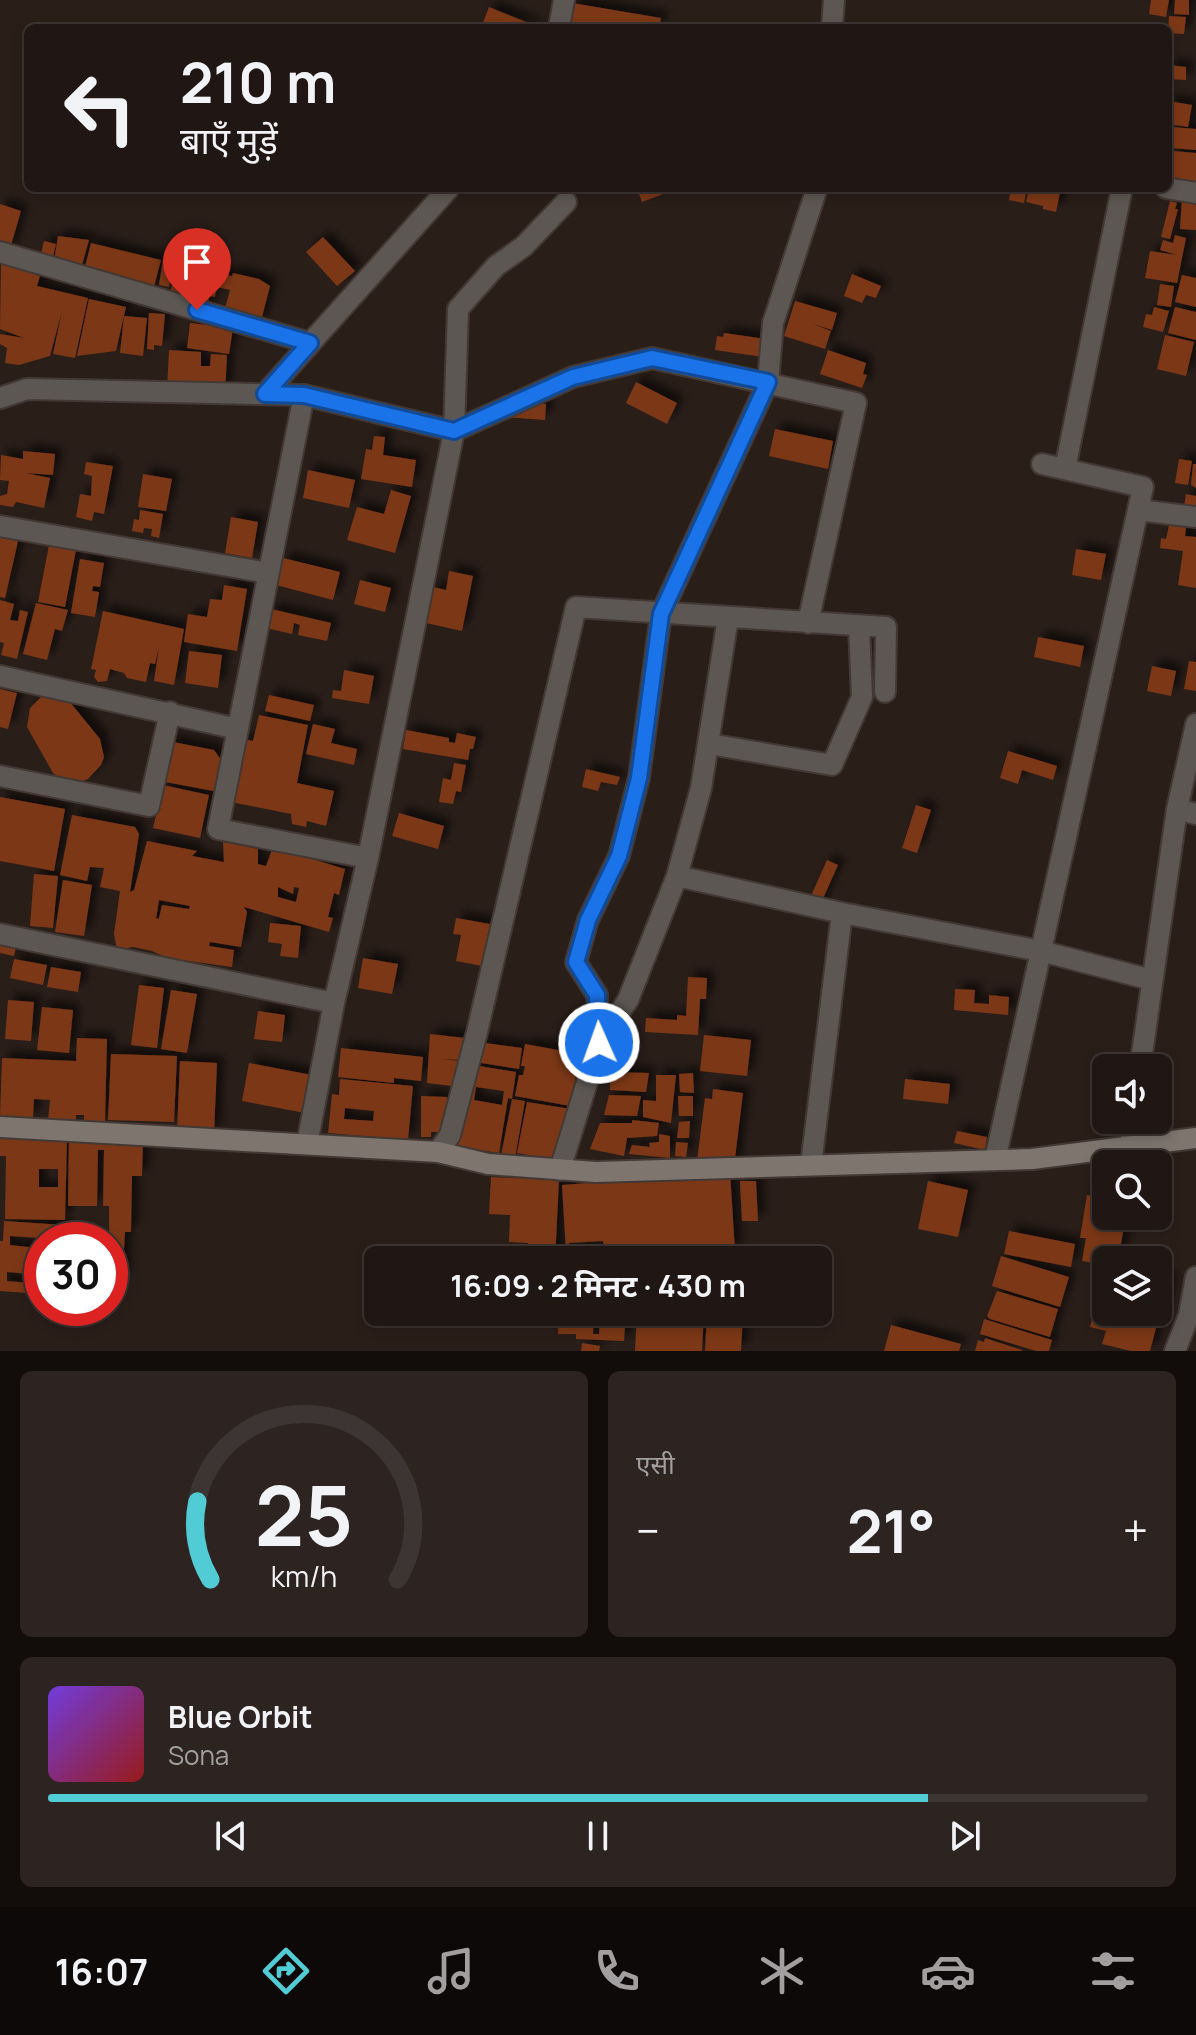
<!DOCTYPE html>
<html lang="hi">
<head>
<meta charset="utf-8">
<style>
  :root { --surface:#201613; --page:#2d2321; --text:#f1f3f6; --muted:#a29fa0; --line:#3d3533; --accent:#51ccd4 }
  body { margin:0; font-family:Manrope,"Noto Sans Devanagari",sans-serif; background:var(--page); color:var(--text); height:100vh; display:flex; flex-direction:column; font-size:30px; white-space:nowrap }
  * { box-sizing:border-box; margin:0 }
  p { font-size:26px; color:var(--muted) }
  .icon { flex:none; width:44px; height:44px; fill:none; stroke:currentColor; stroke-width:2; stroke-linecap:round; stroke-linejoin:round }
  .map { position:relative; height:1351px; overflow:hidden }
  .details { display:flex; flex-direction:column; gap:20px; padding:20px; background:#120c0a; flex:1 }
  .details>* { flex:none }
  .hud { position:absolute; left:24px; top:24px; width:1148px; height:168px; border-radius:12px; box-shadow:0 4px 12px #0003,0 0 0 2px var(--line); background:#201613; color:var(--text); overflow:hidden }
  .tools { position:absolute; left:1092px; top:1054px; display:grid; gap:16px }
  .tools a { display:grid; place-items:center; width:80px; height:80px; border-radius:12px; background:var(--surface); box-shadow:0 4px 12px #0003,0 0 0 2px var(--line); font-size:40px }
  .speed { position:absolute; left:24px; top:1222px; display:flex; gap:16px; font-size:40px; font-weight:700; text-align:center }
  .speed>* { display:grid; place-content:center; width:104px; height:104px; border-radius:50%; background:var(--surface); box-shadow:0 4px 12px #0003,0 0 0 2px var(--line); line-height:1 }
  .speed .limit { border:12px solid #d22; background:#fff; color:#111 }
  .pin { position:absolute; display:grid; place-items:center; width:68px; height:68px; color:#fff; margin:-82px -34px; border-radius:50% 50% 50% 0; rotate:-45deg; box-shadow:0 0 8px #0007 }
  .pin .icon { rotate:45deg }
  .me { position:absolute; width:88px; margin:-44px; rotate:358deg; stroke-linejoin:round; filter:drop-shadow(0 0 6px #0008) }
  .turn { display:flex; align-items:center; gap:28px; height:168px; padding:0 24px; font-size:36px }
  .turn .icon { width:104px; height:104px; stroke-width:2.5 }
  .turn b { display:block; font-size:56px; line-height:68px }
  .big { font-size:60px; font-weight:700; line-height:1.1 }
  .details .card { flex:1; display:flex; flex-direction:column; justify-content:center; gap:12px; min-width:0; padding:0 28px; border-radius:12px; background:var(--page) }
  .details .dial { align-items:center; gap:0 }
  .dial svg { height:208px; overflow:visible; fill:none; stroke:var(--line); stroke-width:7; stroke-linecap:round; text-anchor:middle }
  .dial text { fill:var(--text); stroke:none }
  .song { display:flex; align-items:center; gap:24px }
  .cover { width:96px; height:96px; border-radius:12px; background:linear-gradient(135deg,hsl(260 70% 55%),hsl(0 70% 35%)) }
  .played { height:8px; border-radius:4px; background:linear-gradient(90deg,var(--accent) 80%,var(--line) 80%) }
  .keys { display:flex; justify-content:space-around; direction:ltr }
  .heat { display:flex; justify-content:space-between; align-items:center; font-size:44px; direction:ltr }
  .details .tiles { flex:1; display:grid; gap:20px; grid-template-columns:1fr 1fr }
  .card:last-child { grid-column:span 2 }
  .trip { position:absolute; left:364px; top:1246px; width:468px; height:80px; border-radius:12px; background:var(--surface); box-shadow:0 4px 12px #0003,0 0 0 2px var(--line); font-weight:700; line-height:80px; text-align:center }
  .tab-bar { display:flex; height:128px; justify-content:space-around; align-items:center; background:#0d0908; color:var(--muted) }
  .tab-bar .icon { width:56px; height:56px }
  .tab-bar .on { color:var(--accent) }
  .tab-bar b { font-size:36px; color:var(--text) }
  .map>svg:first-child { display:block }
</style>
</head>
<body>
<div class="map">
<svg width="1196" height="1351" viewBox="0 0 1196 1351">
  <defs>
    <filter id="shadow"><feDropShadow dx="7" dy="-7" stdDeviation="4" flood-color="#0009"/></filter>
  </defs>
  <rect width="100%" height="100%" fill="#2a1e19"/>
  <path fill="#7b3718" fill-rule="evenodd" filter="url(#shadow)" d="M1151 0H1169L1166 17 1149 14Z
    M1175 0H1189V15L1174 14Z
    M572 3 661 18 659 28H567Z
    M489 7 541 28H481Z
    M1169 16 1186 17 1184 34 1168 33Z
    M1168 65 1186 67V80L1168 79Z
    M1168 101 1192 105 1188 127 1168 124Z
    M1172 127 1196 129V150L1171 148Z
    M1173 151 1196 153V186L1170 184Z
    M637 188H679L642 202Z
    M1011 188H1027L1024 203 1009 200Z
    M1029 188H1061L1056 212 1043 209V206L1026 202Z
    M1182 199 1196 200V230L1180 229Z
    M1170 201 1177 203 1175 209H1178L1170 239 1161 237Z
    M0 204 21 211 9 252 0 249Z
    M1175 235 1186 238 1177 283 1145 278 1150 251 1177 255 1160 250 1163 240 1173 243Z
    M58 236 89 240 80 272 53 267Z
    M323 237 355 271 337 286 306 252Z
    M44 241 56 244 51 265 39 262Z
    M91 243 161 260 152 294 83 275Z
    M163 260 173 263 169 287 159 285Z
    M1 261 41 272 37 286 88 298 75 358 53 354 62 311 50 356 19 365 5 363 7 348 0 344V334L24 338 0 329Z
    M176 265 186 267 184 282 174 280Z
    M189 267 200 270 197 283 185 280Z
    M203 271 232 276 233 273 259 279 270 286 260 325 223 316 230 290 217 287 215 297 210 296 211 288 201 283Z
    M852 274 881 286 876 298 866 295 862 303 844 296Z
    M1182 275 1196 278V307L1175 302Z
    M173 282 182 284 178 302 168 299Z
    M1160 284 1174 286 1171 307 1157 305Z
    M184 285 196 288 191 306 180 303Z
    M199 292 208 295 210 311 195 302Z
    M89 299 126 307 116 351 77 356Z
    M795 301 837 313 832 330 813 324 831 331 825 349 784 336Z
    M1154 307 1169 311 1163 332 1143 327 1146 314 1152 315Z
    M1175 307 1196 312V340L1168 333Z
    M149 313 165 314 162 346 154 345V350L147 349Z
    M124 316 147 318 143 356 120 353Z
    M190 323 233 328 229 354 187 348Z
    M724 333 766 339 763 357 715 350 717 336 723 337Z
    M1165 335 1194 342 1186 376 1157 369Z
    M169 350 201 352V366H210L211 354 227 355 225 393 167 390Z
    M828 350 866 363 863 374 867 375 862 388 820 374Z
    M636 382 677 403 667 424 626 403Z
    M505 400 546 404 545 420 504 417Z
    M775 429 833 441 828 469 769 456Z
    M374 436 385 437 383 455 416 460 412 487 361 479 366 449 372 450Z
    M23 451 55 454 53 475 25 473 50 478 44 508 16 502 13 507 0 505V496L7 494 9 481 0 480 1 455 23 459Z
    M1179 459 1192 461 1188 485 1175 483Z
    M86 462 113 466 104 514 94 512 92 521 76 517 80 494 91 496 92 476 84 474Z
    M1193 464H1196V488L1191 485Z
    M308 470 355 480 349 508 303 498Z
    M143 474 172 479 166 511 138 507Z
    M391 490 411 496 395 553 347 540 357 507 384 514Z
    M1186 494 1196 496V521L1182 519Z
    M140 510 163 514 159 538 151 536 152 529 144 528 143 533 132 531 134 519 139 520Z
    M231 517 258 522 252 558 225 553Z
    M1169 525 1186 527 1185 536 1196 537V588L1178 585 1183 551 1160 548 1161 538 1166 539Z
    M0 533 19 537 5 598 0 597Z
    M49 545 76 550 65 607 38 602Z
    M1076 549 1106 554 1101 580 1072 575Z
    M283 558 340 572 333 600 276 585Z
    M80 559 104 563 100 587 93 586 92 591 99 592 95 617 71 613Z
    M449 571 473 576 462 631 426 623 433 587 446 590Z
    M360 580 391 588 385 612 354 604Z
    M224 585 247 589 237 651 184 642 188 614 207 617 210 599 222 600Z
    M0 600 14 604 10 620 18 621 20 610 28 612 17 659 1 655 4 643 0 642Z
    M36 603 68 610 62 631 55 629 47 660 23 654Z
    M271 609 331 623 327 641 298 635 300 625 294 623 292 634 266 628Z
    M103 611 184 629 174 685 154 681 159 647 155 664 150 663 146 682 127 678 124 673 110 669 107 681 98 682 94 677 96 670 91 669Z
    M1038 637 1084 646 1080 667 1034 657Z
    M189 651 222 655 218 688 185 683Z
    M1189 661 1196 662V691L1184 689Z
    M1152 666 1176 671 1171 696 1147 691Z
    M344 670 374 676 369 704 332 698 333 690 341 691Z
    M0 689 17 693 8 729 0 727Z
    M45 693 65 696 100 739 104 757 101 765 88 779 80 782 61 779 53 773 27 727 30 708Z
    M269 695 314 705 310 721 265 711Z
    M259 715 308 725 297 783 334 791 326 826 307 821 306 827 292 824 291 814 231 802 244 739 253 741Z
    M313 724 335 729 331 743 357 749 354 765 306 754Z
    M406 730 449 738V742L455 743 457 733 476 737 473 749H470L468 760 403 749Z
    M168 741 214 750 224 764 219 792 160 781Z
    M1008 751 1057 766 1053 780 1022 770 1018 784 1000 778Z
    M454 763 466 765 461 792 456 791 453 804 439 802 443 778 451 780Z
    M586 769 620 777 617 785 601 782 598 791 582 787Z
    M163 785 209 795 200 838 153 828Z
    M0 797 65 809 54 871 0 861Z
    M916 805 931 810 917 853 902 848Z
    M399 813 444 826 438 849 392 836Z
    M72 815 135 827 139 834 130 892 134 890 147 841 197 851 192 856 224 862 223 842 258 849V864L266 866 273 847 345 869 339 895 334 893 328 917 333 918 329 932 244 907 247 912 241 947 210 942 209 946 234 950 232 967 167 958 152 951 133 947 117 950 114 934 120 891 100 887 104 868 90 867 87 881 60 875ZM278 887 293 894 294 887 299 888 296 902 278 897ZM159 900 190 906 189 909 162 905 159 918 156 919Z
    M827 860 838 865 816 914 805 909Z
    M34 874 58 876 53 928 30 926Z
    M63 880 92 885 84 936 55 932Z
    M456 918 490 924 482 966 456 961 461 935 453 934Z
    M270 923 301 926 298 958 280 956 282 944 268 942Z
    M0 939 17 942 14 956 0 953Z
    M363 958 398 964 392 994 358 988Z
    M14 959 47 965 43 985 10 978Z
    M51 967 81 972 78 992 47 987Z
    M688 977 707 978 706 999H700L698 1035 645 1032 646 1018 677 1020V1015L686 1016Z
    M139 985 164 988 157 1048 131 1045Z
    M955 989 975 990 974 1003 989 1004V995L1009 997 1008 1015 954 1010Z
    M171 990 197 994 187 1053 161 1049Z
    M8 1000 34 1002 31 1041 5 1039Z
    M42 1007 73 1010 69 1053 37 1050Z
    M258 1011 285 1015 282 1042 254 1039Z
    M430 1034 465 1038 463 1060 440 1059 461 1061 460 1087 427 1083Z
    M704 1035 751 1040 747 1076 700 1071Z
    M77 1038 107 1039 105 1122H84V1115H76V1121L48 1120 50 1100 34 1099 33 1118 0 1117 2 1058 76 1061Z
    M478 1042 522 1048 519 1069 475 1062Z
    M525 1044 580 1054 575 1081 581 1082 576 1107 515 1096 519 1075H523L525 1066H521Z
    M341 1048 423 1057 421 1081 394 1078V1083L338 1077Z
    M111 1054 177 1056 174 1122 108 1120Z
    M180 1061 217 1063 214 1133 177 1131Z
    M249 1063 312 1075 305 1113 242 1101Z
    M473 1065 516 1072 512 1099 508 1098 499 1153 455 1146 462 1103ZM476 1087 504 1091 502 1105 474 1100Z
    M610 1072 649 1073 646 1092 610 1090Z
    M693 1073 694 1093 680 1092 679 1074Z
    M656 1075H676L671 1123 643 1117V1100L656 1101Z
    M340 1079 413 1086 408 1140 328 1133 332 1094 339 1095ZM345 1108 374 1111 373 1121 344 1119Z
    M905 1079 950 1084 948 1104 903 1099Z
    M713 1089 743 1093 734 1166 697 1161 705 1098 712 1099Z
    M609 1095 641 1096 637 1116 604 1115Z
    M421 1096 447 1097V1132H431V1137H421Z
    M678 1096H693V1116H679Z
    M512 1099 525 1101 515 1158 501 1156Z
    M527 1102 571 1109 561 1161 517 1153Z
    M632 1120 659 1123 657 1136 627 1138 624 1156 590 1149 600 1123H632Z
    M690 1121 689 1138H677L679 1122Z
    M957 1131 987 1137 985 1150 954 1143Z
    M659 1134 670 1136V1158L629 1154 632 1145 650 1147 649 1143 659 1142Z
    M0 1135 67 1137 65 1220 5 1219 6 1156H0ZM39 1169H58V1187H39Z
    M69 1138 143 1139 142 1176H132L131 1232H125L122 1281H114L113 1303H110L109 1206H103L104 1150H98L97 1206H68Z
    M676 1142 688 1143 686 1157 675 1156Z
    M1104 1162H1106V1194L1099 1193Z
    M730 1172 735 1251 609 1256V1260H557V1252L566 1251 562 1185ZM603 1241 604 1248 570 1251 569 1243Z
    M491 1177 559 1180 555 1260H528V1243L509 1242 510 1215 489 1214Z
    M740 1181H756L758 1221H742Z
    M928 1181 968 1190 958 1237 918 1229Z
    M1087 1195 1106 1198V1216H1126L1118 1260H1106V1265L1082 1261 1086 1238H1080Z
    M4 1221 64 1225 62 1240H42V1275L7 1272V1281L42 1284V1294L0 1291V1241H3ZM10 1236 39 1238 38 1248 10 1245Z
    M1009 1231 1075 1244 1071 1267 1004 1254Z
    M644 1256V1260H615V1257Z
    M1001 1256 1069 1277 1060 1307 992 1286Z
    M1158 1277 1170 1280 1163 1307 1158 1305Z
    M997 1291 1058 1309 1050 1337 990 1319 987 1316Z
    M1098 1296 1106 1298V1312L1160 1313 1150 1351H1131L1102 1344 1106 1331 1090 1327Z
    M559 1312H626L624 1341 576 1339V1334H558ZM594 1317H600L599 1334H593Z
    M637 1312H704L702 1351H635Z
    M707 1313 743 1315 741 1351H705Z
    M984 1319 1052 1340 1049 1351H1036L980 1334Z
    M891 1325 961 1344 959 1351H884Z
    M985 1338 1022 1350V1351H975L978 1340 984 1342Z
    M582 1343 600 1346 599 1351H581Z"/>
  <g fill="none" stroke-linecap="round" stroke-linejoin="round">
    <g stroke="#433833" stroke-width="24">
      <path id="street" d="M559 28 564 0
        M832 28 834 0
        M1166 188 1196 193
        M566 202 524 246 496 266 458 309 454 431 573 377 652 358 856 403 808 623
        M0 252 310 343
        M265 394 449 188
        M304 395 218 829 368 858
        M0 398 27 389 304 395 454 431 368 858 334 1003 307 1144
        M1065 469 1122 188
        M1138 510 1196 517
        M0 526 268 573
        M0 676 238 729
        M709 744 832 765 862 697 859 626
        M0 776 149 806 170 712
        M1177 809 1196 724
        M677 876 842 913
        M0 934 334 1003
        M599 1043 628 1000 677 876 701 788 728 618
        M1140 1068 1177 809 1196 814
        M1130 1146 1133 1120
        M438 1152 450 1135 477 1032 576 607 886 627 885 692
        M995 1160 1143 487 1042 464
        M811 1165 842 913 1041 951 1152 980
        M560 1170 599 1043 597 995 576 962 588 920 619 856 639 778 661 614 768 382 773 323 817 188
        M1175 1351 1189 1315 1196 1277"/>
    </g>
    <g stroke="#433833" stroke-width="24">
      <path id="secondary" d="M0 1127 438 1152 488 1164 596 1172 1032 1159 1196 1138"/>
    </g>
    <use href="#street" stroke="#5c5753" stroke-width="20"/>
    <use href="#secondary" stroke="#7d756e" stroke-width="20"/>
  </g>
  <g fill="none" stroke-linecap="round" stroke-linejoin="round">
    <g stroke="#114b97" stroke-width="20">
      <path id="route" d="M197 310 310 343 265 394 304 395 454 431 573 377 652 358 768 382 661 614 639 778 619 856 588 920 576 962 597 995 599 1043"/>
    </g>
    <use href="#route" stroke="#1a73e8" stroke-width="14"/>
  </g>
</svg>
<div class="tools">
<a><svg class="icon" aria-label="sound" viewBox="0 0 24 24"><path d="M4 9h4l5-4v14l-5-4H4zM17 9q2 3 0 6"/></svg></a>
<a><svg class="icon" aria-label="search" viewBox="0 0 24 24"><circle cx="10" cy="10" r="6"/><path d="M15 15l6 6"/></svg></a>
<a><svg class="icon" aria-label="layers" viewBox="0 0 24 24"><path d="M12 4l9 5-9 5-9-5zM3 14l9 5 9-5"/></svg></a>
</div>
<div class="speed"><div class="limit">30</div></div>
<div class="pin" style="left:197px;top:310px;background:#d93025"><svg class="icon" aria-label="arrive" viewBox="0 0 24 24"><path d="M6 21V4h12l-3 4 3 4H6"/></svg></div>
<svg class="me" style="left:599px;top:1043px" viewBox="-20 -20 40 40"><circle r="17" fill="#1a73e8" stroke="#fff" stroke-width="3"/><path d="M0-11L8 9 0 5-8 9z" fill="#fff"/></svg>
<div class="trip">16:09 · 2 मिनट · 430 m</div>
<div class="hud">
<div class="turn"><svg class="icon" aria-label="left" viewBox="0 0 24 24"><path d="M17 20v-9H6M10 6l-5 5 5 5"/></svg><div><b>210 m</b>बाएँ मुड़ें</div></div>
</div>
</div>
<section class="details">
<div class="tiles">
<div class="card dial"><svg viewBox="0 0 100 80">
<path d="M14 69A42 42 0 1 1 86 69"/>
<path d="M14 69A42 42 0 0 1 9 39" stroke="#51ccd4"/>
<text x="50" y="56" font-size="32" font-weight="700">25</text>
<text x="50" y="72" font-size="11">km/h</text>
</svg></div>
<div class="card"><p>एसी</p>
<div class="heat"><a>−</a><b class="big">21°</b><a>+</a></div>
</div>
<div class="card">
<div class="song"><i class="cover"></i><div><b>Blue Orbit</b><p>Sona</p></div></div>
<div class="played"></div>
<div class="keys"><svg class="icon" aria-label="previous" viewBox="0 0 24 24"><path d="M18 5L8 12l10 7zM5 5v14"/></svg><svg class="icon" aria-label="pause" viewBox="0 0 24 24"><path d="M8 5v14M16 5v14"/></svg><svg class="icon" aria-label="next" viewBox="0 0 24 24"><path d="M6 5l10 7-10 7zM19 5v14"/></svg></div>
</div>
</div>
</section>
<nav class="tab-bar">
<b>16:07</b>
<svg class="icon on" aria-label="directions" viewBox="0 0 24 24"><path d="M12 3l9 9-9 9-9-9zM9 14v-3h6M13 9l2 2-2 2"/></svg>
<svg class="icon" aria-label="music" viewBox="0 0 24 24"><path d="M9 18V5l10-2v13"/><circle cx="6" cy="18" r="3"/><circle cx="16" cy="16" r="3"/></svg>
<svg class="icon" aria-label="phone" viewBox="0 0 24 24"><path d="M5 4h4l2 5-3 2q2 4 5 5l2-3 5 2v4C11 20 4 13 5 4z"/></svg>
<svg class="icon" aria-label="climate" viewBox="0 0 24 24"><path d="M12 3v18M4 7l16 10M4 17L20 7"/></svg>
<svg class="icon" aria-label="car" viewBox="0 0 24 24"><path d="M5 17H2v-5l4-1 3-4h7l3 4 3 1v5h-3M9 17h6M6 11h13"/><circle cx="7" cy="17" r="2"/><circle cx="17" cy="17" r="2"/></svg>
<svg class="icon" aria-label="filters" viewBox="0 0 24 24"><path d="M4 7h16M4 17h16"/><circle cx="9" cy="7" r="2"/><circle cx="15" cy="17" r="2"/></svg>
</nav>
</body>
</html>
